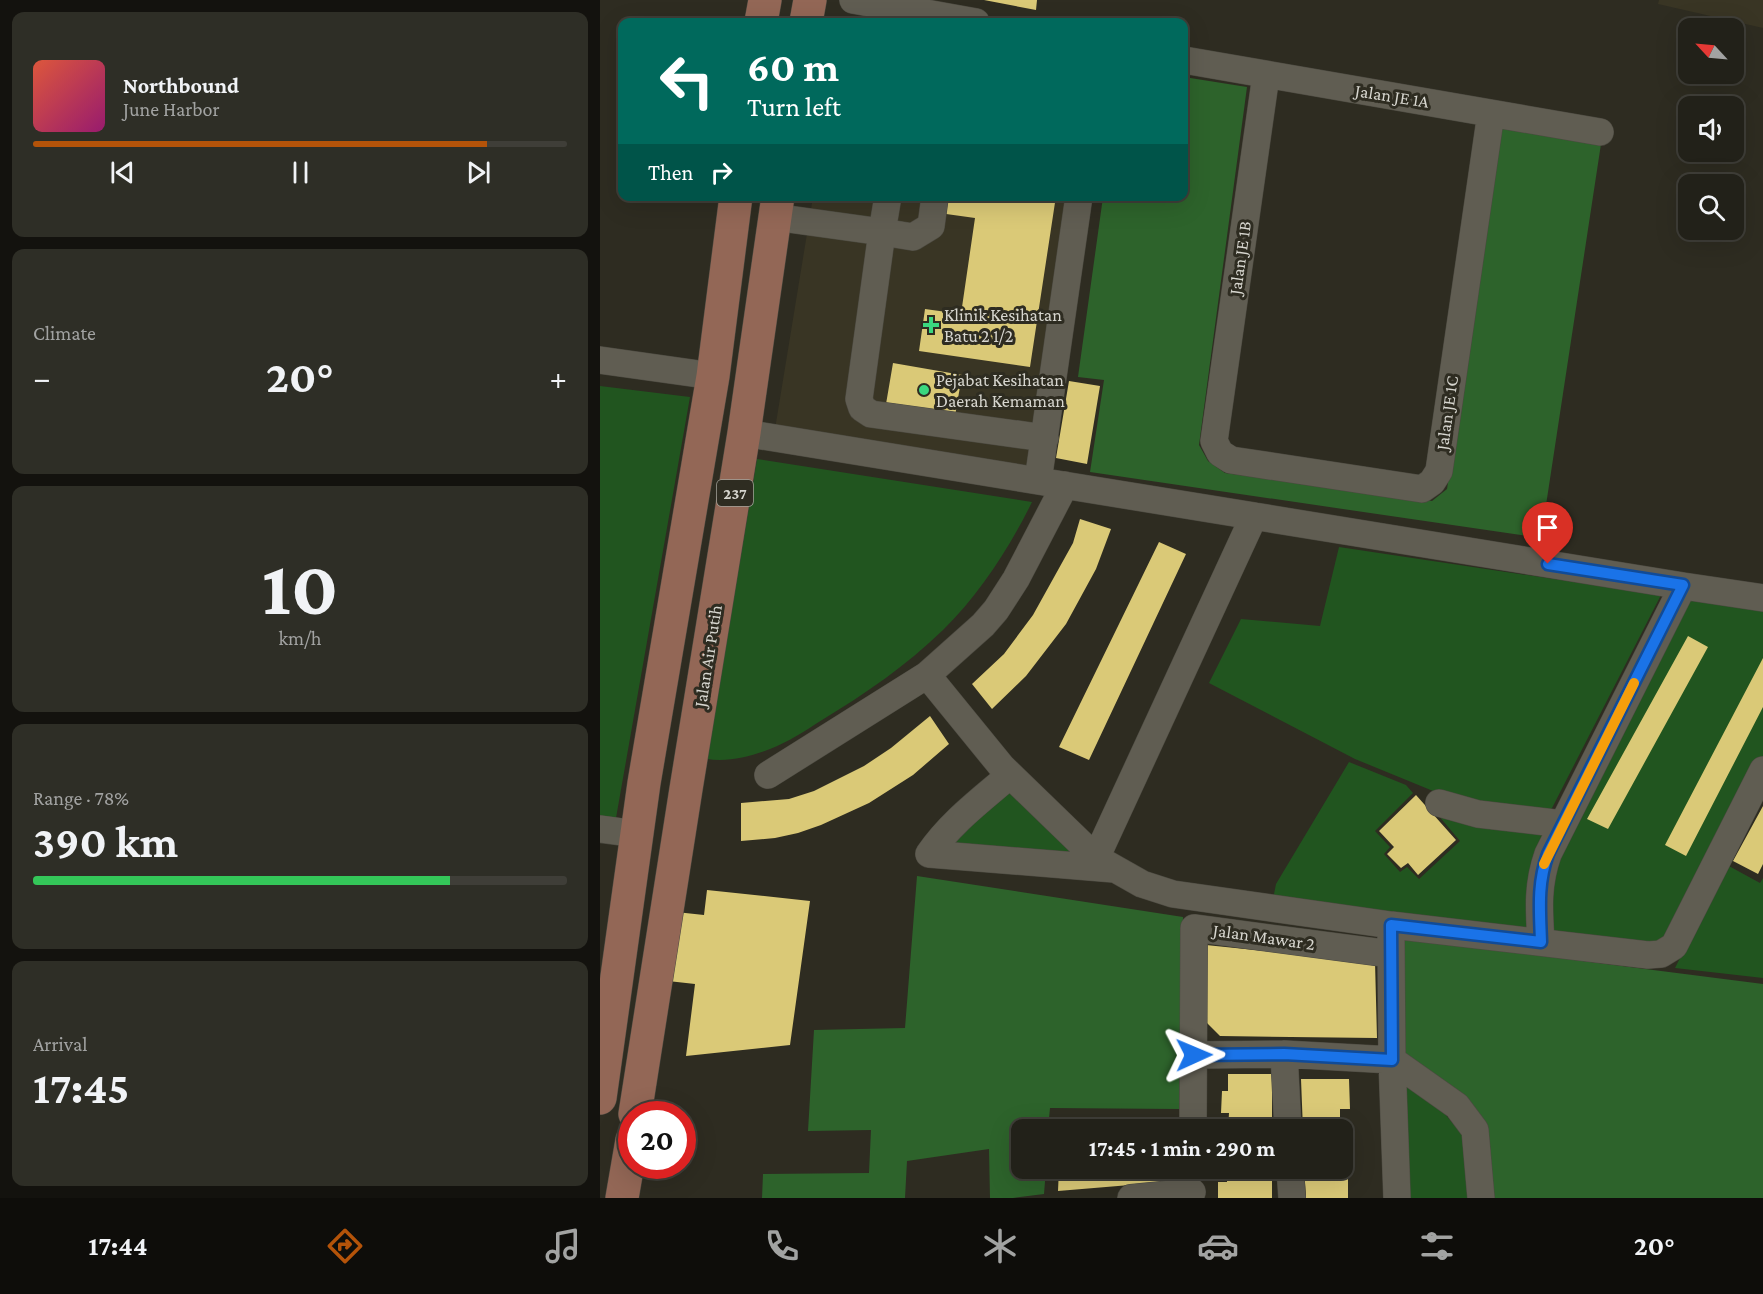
<!DOCTYPE html>
<html lang="en">
<head>
<meta charset="utf-8">
<style>
  :root { --surface:#222119; --page:#2e2e26; --text:#f1f3f6; --muted:#a2a3a2; --line:#3f3e38; --accent:#b45309 }
  body { margin:0; font-family:"Crimson Pro",serif; background:var(--page); color:var(--text); height:100vh; display:flex; flex-direction:column; font-size:22px; white-space:nowrap }
  * { box-sizing:border-box; margin:0 }
  p { font-size:20px; color:var(--muted) }
  .icon { flex:none; width:33px; height:33px; fill:none; stroke:currentColor; stroke-width:2; stroke-linecap:round; stroke-linejoin:round }
  .map { position:relative; flex:1; overflow:hidden }
  .drawer { display:flex; flex-direction:column; gap:12px; padding:12px; background:#13120e; width:600px }
  .drawer>* { flex:none }
  .banner { position:absolute; left:18px; top:18px; width:570px; height:183px; border-radius:12px; box-shadow:0 6px 24px #0002,0 0 0 2px var(--line); background:#00695c; color:#fff; overflow:hidden }
  .needle { width:39px; rotate:296deg }
  .fabs { position:absolute; left:1078px; top:18px; display:grid; gap:12px }
  .fabs a { display:grid; place-items:center; width:66px; height:66px; border-radius:12px; background:var(--surface); box-shadow:0 6px 24px #0002,0 0 0 2px var(--line); font-size:30px }
  .speed { position:absolute; left:18px; top:1101px; display:flex; gap:12px; font-size:30px; font-weight:700; text-align:center }
  .speed>* { display:grid; place-content:center; width:78px; height:78px; border-radius:50%; background:var(--surface); box-shadow:0 6px 24px #0002,0 0 0 2px var(--line); line-height:1 }
  .speed .limit { border:9px solid #d22; background:#fff; color:#111 }
  .pin { position:absolute; display:grid; place-items:center; width:51px; height:51px; color:#fff; margin:-62px -26px; border-radius:50% 50% 50% 0; rotate:-45deg; box-shadow:0 0 6px #0007 }
  .pin .icon { rotate:45deg }
  .me { position:absolute; width:66px; margin:-33px; rotate:89deg; stroke-linejoin:round; filter:drop-shadow(0 0 4px #0008) }
  .turn { display:flex; align-items:center; gap:21px; height:126px; padding:0 30px; font-size:27px }
  .turn .icon { width:78px; height:78px; stroke-width:2.5 }
  .turn b { display:block; font-size:42px; line-height:51px }
  .then { display:flex; align-items:center; height:57px; padding:0 30px; background:#0003; gap:12px; font-size:22px }
  .big { font-size:45px; font-weight:700; line-height:1.1 }
  .drawer .tile { flex:1; display:flex; flex-direction:column; justify-content:center; gap:9px; min-width:0; padding:0 21px; border-radius:12px; background:var(--page) }
  .drawer .dial { align-items:center; gap:0 }
  .dial b { font-size:78px; line-height:1 }
  .song { display:flex; align-items:center; gap:18px }
  .cover { width:72px; height:72px; border-radius:9px; background:linear-gradient(135deg,hsl(10 70% 55%),hsl(320 70% 35%)) }
  .played { height:6px; border-radius:3px; background:linear-gradient(90deg,var(--accent) 85%,var(--line) 85%) }
  .keys { display:flex; justify-content:space-around; direction:ltr }
  .heat { display:flex; justify-content:space-between; align-items:center; font-size:33px; direction:ltr }
  .charge { height:9px; border-radius:4px; background:linear-gradient(90deg,#34c759 78%,var(--line) 0) }
  .trip { position:absolute; left:411px; top:1119px; width:342px; height:60px; border-radius:12px; background:var(--surface); box-shadow:0 6px 24px #0002,0 0 0 2px var(--line); font-weight:700; line-height:60px; text-align:center }
  .menu { display:flex; height:96px; justify-content:space-around; align-items:center; background:#0e0d0a; color:var(--muted) }
  .menu .icon { width:42px; height:42px }
  .menu .on { color:var(--accent) }
  .menu b { font-size:27px; color:var(--text) }
  main { display:flex; flex:1; min-height:0 }
  .map>svg:first-child { display:block }
</style>
</head>
<body>
<main>
<section class="drawer">
<div class="tile">
<div class="song"><i class="cover"></i><div><b>Northbound</b><p>June Harbor</p></div></div>
<div class="played"></div>
<div class="keys"><svg class="icon" aria-label="previous" viewBox="0 0 24 24"><path d="M18 5L8 12l10 7zM5 5v14"/></svg><svg class="icon" aria-label="pause" viewBox="0 0 24 24"><path d="M8 5v14M16 5v14"/></svg><svg class="icon" aria-label="next" viewBox="0 0 24 24"><path d="M6 5l10 7-10 7zM19 5v14"/></svg></div>
</div>
<div class="tile"><p>Climate</p>
<div class="heat"><a>−</a><b class="big">20°</b><a>+</a></div>
</div>
<div class="tile dial"><b>10</b><p>km/h</p></div>
<div class="tile"><p>Range · 78%</p><b class="big">390 km</b><div class="charge"></div></div>
<div class="tile"><p>Arrival</p><b class="big">17:45</b></div>
</section>
<div class="map">
<svg width="1163" height="1198" viewBox="0 0 1163 1198">
  <rect width="100%" height="100%" fill="#2e2c21"/>
  <path fill="#393524" d="M1059 0H1163V28L1058 4Z
    M213 197H490L448 477 175 429Z"/>
  <path fill="#21551f" d="M0 386 90 397 16 818 0 816Z
    M157 459 432 502C410 547 379 595 343 630 307 665 265 694 222 720 205 731 188 742 170 749 150 757 128 762 107 759Z
    M739 547 1061 595 951 810 887 804 838 793 755 759 609 683 641 619 720 626Z
    M1088 593 1163 604V758L1059 949 946 935 948 872Z
    M749 762 806 785 813 793 775 831 790 847 784 854 800 872 807 867 819 879 860 841 838 815 953 828 935 936 672 904 676 884Z
    M410 788 483 858 345 848Z
    M1127 865 1160 883 1163 878V978L1075 968Z
    M804 1083 845 1114 864 1137 869 1198H809Z"/>
  <path fill="#2d632b" d="M584 77 647 87 599 445 608 461 625 473 832 501 847 489 902 126 1001 144 941 538 490 472 504 380 478 377 503 197 584 196Z
    M317 876 583 917 579 1109 450 1108 448 1129 422 1130V1168L446 1169 444 1194 413 1198H390L389 1149 307 1161 305 1198H162L163 1174 269 1173 271 1130 208 1131 214 1030 305 1028Z
    M804 938 1163 984V1198H894L886 1126 802 1054Z"/>
  <path fill="#dac977" d="M384 0H437L436 10Z
    M342 196H456L430 367 319 351 325 309 361 314 375 218 339 213Z
    M293 363 362 375 355 416 286 404Z
    M469 381 500 386 487 464 456 458Z
    M480 519 511 529 496 569 466 624 426 676 392 709 372 684 404 654 433 615 473 543Z
    M559 542 586 554 489 760 459 747Z
    M1088 636 1108 647 1008 829 987 819Z
    M1163 658V707L1086 856 1065 845Z
    M330 716 349 744 313 775 269 803 221 825 198 833 175 838 141 841V803L189 799 214 791 264 766 291 748Z
    M816 795 856 840 818 875 808 863 801 868 787 854 794 847 779 831Z
    M1163 806V864L1158 874 1133 861Z
    M107 890 210 901 190 1045 86 1056 95 984 68 981 76 912 104 915Z
    M606 945 775 962 777 1038 620 1036 604 1020Z
    M628 1074H672V1130H628L629 1113H621L622 1091H628Z
    M701 1079H749L750 1109H740V1120L749 1121 748 1152 742 1151V1130H703Z
    M576 1120V1130H460L461 1121Z
    M459 1168H577L578 1181 458 1191Z
    M627 1168H672V1198H618V1182H627Z
    M704 1168 748 1170V1198H706Z"/>
  <g fill="none" stroke-linecap="round" stroke-linejoin="round">
    <g stroke="#4c4a41" stroke-width="28">
      <path id="minor" d="M253 0 376 22
        M584 60 1000 132
        M666 75 614 441 620 453 631 460 822 489 832 482 839 471 891 113
        M335 196 331 226 313 237 282 232 259 399 262 408 271 414 445 438
        M174 217 282 232 288 196
        M0 360 113 376
        M144 433 1083 586
        M438 481 479 196
        M327 675 402 767 496 858 542 884 573 894 791 925 1048 955 1061 954 1074 946 1163 770
        M168 775 327 675 383 625 396 610 416 579 465 485
        M410 775C381 800 351 822 329 854L514 869
        M839 803 878 814 963 824
        M0 829 37 834
        M496 858 654 516
        M791 938 792 1060 797 1198
        M941 942C939 910 937 885 948 854L1083 586 1163 598
        M684 1054 688 1130
        M594 1055 684 1054 792 1060 857 1106 875 1130 881 1198
        M593 1130 594 928 791 954
        M690 1168 692 1198
        M531 1198 592 1192"/>
    </g>
    <g stroke="#4c4a41" stroke-width="34">
      <path id="major" d="M161 22 165 0
        M206 22 210 0
        M0 1098 44 783 113 376 136 196
        M35 1114 86 789 144 433 178 196
        M22 1198 32 1140"/>
    </g>
    <use href="#minor" stroke="#605d52" stroke-width="27"/>
    <use href="#major" stroke="#936756" stroke-width="33"/>
  </g>
  <g fill="none" stroke-linecap="round" stroke-linejoin="round">
    <g stroke="#114b97" stroke-width="15">
      <path id="route" d="M594 1055 684 1054 792 1060 791 925 941 942C940 911 937 884 948 854L1083 585 948 564"/>
    </g>
    <use href="#route" stroke="#1a73e8" stroke-width="10"/>
    <path stroke="#f59e0b" stroke-width="10" d="M944 864 1034 683"/>
  </g>
  <g fill="#3ad77f" stroke="#2e2c21" stroke-width="2">
    <path d="M328 316h6v6h6v6h-6v6h-6v-6h-6v-6h6z"/>
    <circle cx="324" cy="390" r="6"/>
  </g>
  <g text-anchor="middle" stroke-width="6" stroke-linejoin="round" paint-order="stroke">
    <rect fill="#2e2c21" stroke="#a4a39b" stroke-width="1.5" x="117" y="480" width="36" height="26" rx="4.5"/>
    <g font-size="16" font-weight="bold" fill="#d7d6cf">
      <text x="135" y="499">237</text>
    </g>
    <g font-size="18" fill="#d7d6cf" stroke="#2e2c21">
      <text transform="translate(792 96) rotate(9)" y="6">Jalan JE 1A</text>
      <text transform="translate(640 258) rotate(-82)" y="6">Jalan JE 1B</text>
      <text transform="translate(847 413) rotate(-82)" y="6">Jalan JE 1C</text>
      <text transform="translate(108 656) rotate(-81)" y="6">Jalan Air Putih</text>
      <text transform="translate(664 937) rotate(8)" y="6">Jalan Mawar 2</text>
    </g>
    <g font-size="18" fill="#d7d6cf" stroke="#2e2c21" text-anchor="start">
      <text x="344" y="321">Klinik Kesihatan<tspan x="344" dy="21">Batu 2 1/2</tspan></text>
      <text x="336" y="386">Pejabat Kesihatan<tspan x="336" dy="21">Daerah Kemaman</tspan></text>
    </g>
  </g>
</svg>
<div class="fabs">
<a><svg class="needle" viewBox="-14 -14 28 28"><path d="M0-13l5 13h-10z" fill="#e53935"/><path d="M0 13l5-13h-10z" fill="#a2a3a2"/></svg></a>
<a><svg class="icon" aria-label="sound" viewBox="0 0 24 24"><path d="M4 9h4l5-4v14l-5-4H4zM17 9q2 3 0 6"/></svg></a>
<a><svg class="icon" aria-label="search" viewBox="0 0 24 24"><circle cx="10" cy="10" r="6"/><path d="M15 15l6 6"/></svg></a>
</div>
<div class="speed"><div class="limit">20</div></div>
<div class="pin" style="left:948px;top:564px;background:#d93025"><svg class="icon" aria-label="arrive" viewBox="0 0 24 24"><path d="M6 21V4h12l-3 4 3 4H6"/></svg></div>
<svg class="me" style="left:594px;top:1055px" viewBox="-20 -20 40 40"><path d="M0-17L14 15 0 8-14 15z" fill="#1a73e8" stroke="#fff" stroke-width="4"/></svg>
<div class="trip">17:45 · 1 min · 290 m</div>
<div class="banner">
<div class="turn"><svg class="icon" aria-label="left" viewBox="0 0 24 24"><path d="M17 20v-9H6M10 6l-5 5 5 5"/></svg><div><b>60 m</b>Turn left</div></div>
<div class="then">Then<svg class="icon" aria-label="right" viewBox="0 0 24 24"><path d="M7 20v-9h11M14 6l5 5-5 5"/></svg></div>
</div>
</div>
</main>
<nav class="menu">
<b>17:44</b>
<svg class="icon on" aria-label="directions" viewBox="0 0 24 24"><path d="M12 3l9 9-9 9-9-9zM9 14v-3h6M13 9l2 2-2 2"/></svg>
<svg class="icon" aria-label="music" viewBox="0 0 24 24"><path d="M9 18V5l10-2v13"/><circle cx="6" cy="18" r="3"/><circle cx="16" cy="16" r="3"/></svg>
<svg class="icon" aria-label="phone" viewBox="0 0 24 24"><path d="M5 4h4l2 5-3 2q2 4 5 5l2-3 5 2v4C11 20 4 13 5 4z"/></svg>
<svg class="icon" aria-label="climate" viewBox="0 0 24 24"><path d="M12 3v18M4 7l16 10M4 17L20 7"/></svg>
<svg class="icon" aria-label="car" viewBox="0 0 24 24"><path d="M5 17H2v-5l4-1 3-4h7l3 4 3 1v5h-3M9 17h6M6 11h13"/><circle cx="7" cy="17" r="2"/><circle cx="17" cy="17" r="2"/></svg>
<svg class="icon" aria-label="filters" viewBox="0 0 24 24"><path d="M4 7h16M4 17h16"/><circle cx="9" cy="7" r="2"/><circle cx="15" cy="17" r="2"/></svg>
<b>20°</b>
</nav>
</body>
</html>
